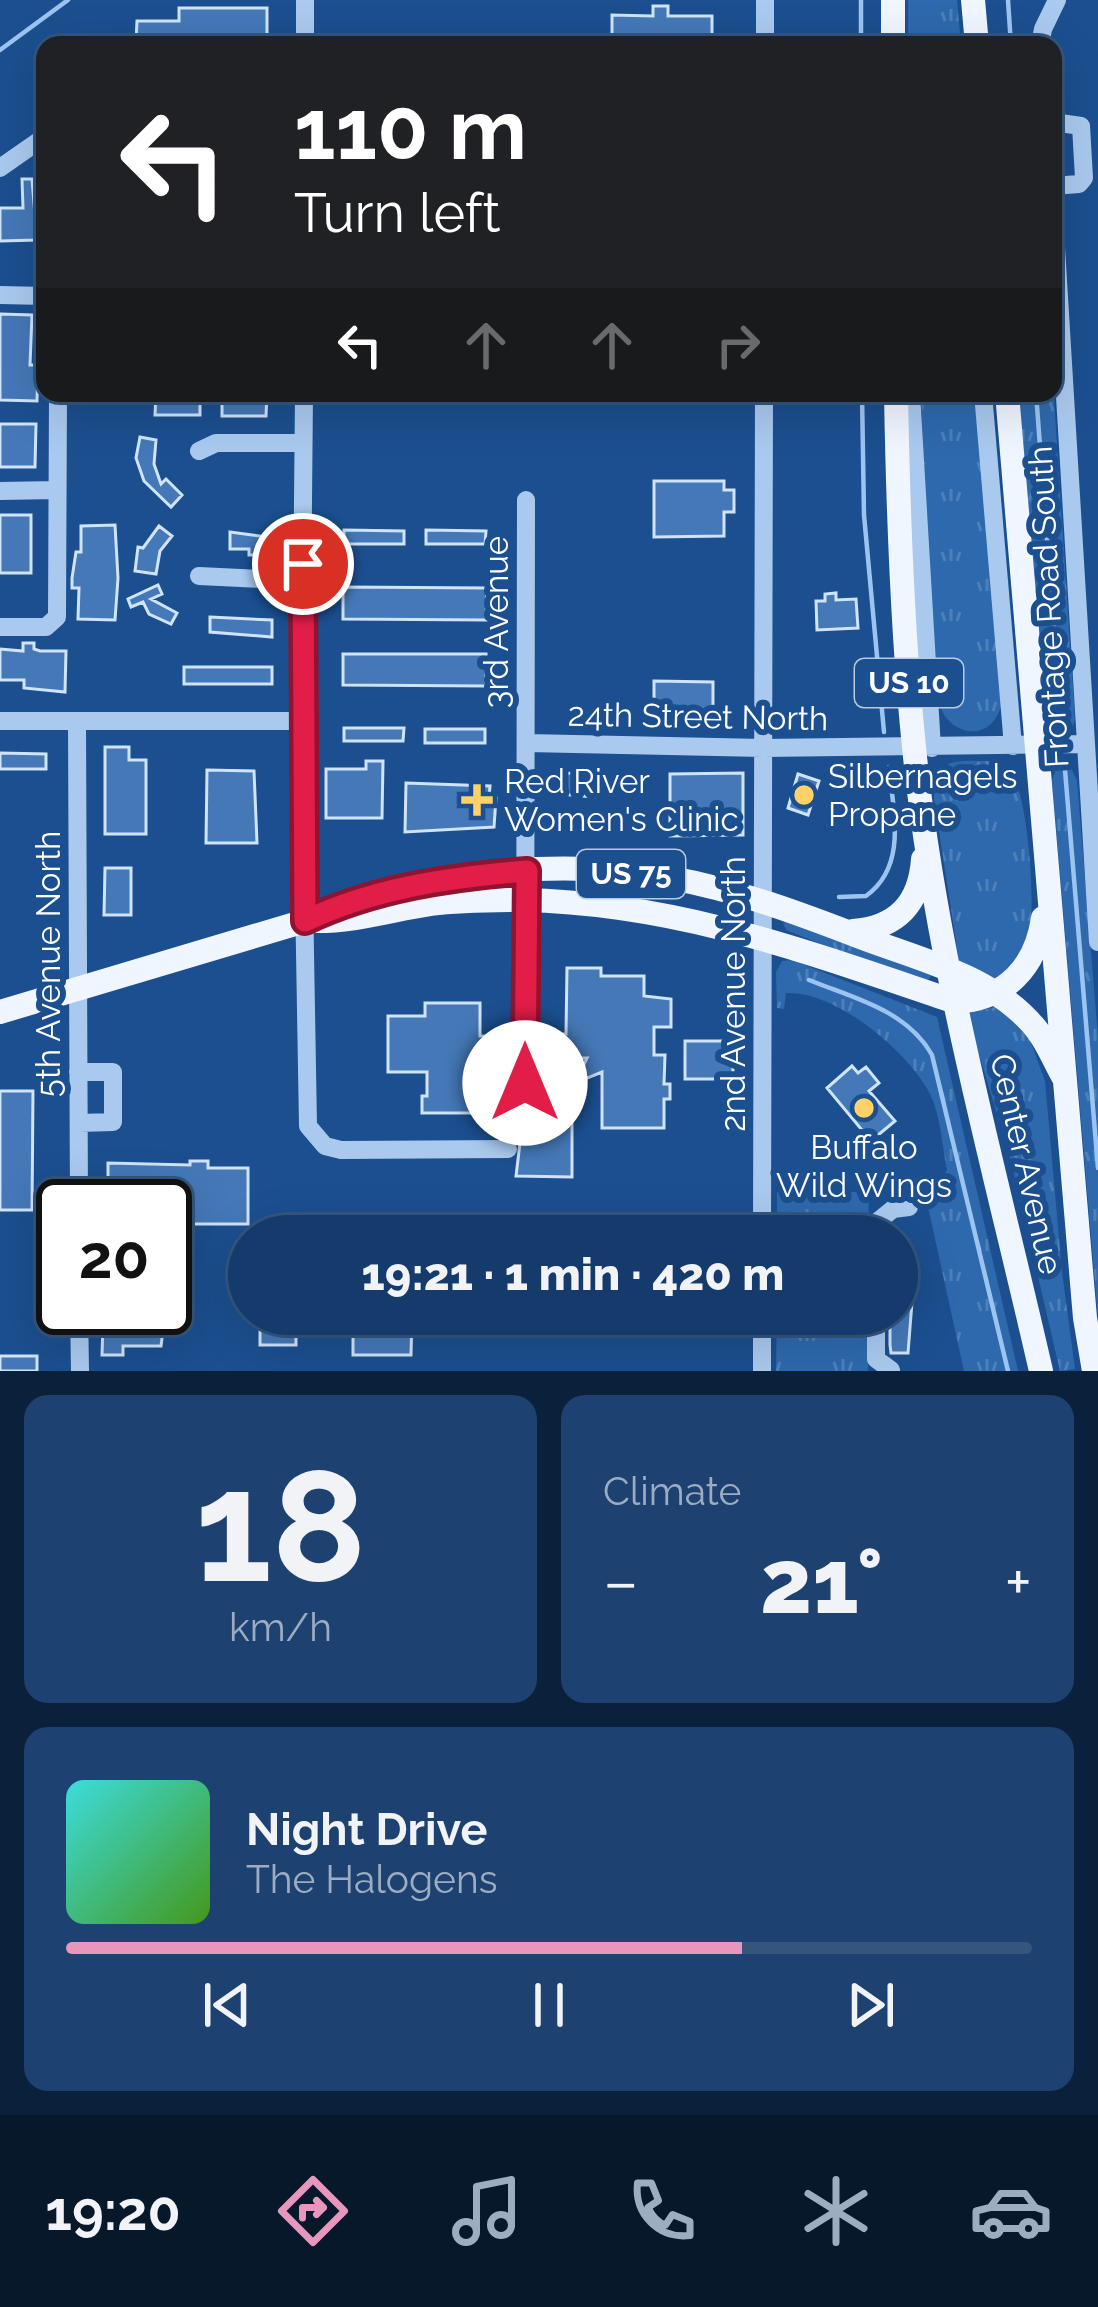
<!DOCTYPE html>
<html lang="en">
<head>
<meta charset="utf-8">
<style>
  :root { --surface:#143b6b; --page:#1d4271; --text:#f1f3f6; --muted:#9dadc1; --line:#33557e; --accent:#e797bd }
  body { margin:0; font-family:Raleway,sans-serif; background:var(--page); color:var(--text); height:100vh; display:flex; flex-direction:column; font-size:45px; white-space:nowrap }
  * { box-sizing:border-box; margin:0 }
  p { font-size:39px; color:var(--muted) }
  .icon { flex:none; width:66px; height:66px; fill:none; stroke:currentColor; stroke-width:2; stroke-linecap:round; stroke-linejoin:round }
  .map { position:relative; height:1371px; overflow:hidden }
  .panel { display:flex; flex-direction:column; gap:24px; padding:24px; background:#0b203b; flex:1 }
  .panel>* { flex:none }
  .banner { position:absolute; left:36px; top:36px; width:1026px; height:366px; border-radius:24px; box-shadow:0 12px 48px #0002,0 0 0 3px var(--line); background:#202124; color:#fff; overflow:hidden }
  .speed { position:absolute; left:36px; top:1179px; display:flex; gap:24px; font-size:60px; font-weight:700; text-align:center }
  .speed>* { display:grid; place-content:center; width:156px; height:156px; border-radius:50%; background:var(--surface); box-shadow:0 12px 48px #0002,0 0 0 3px var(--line); line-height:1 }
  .speed .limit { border:6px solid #111; border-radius:18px; background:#fff; color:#111 }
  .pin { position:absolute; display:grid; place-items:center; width:102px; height:102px; color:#fff; margin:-51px; border:6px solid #fff; border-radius:50%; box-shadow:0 3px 12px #0007 }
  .me { position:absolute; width:132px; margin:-66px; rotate:0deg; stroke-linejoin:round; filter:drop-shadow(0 0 9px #0008) }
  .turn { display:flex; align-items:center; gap:42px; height:252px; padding:0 60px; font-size:54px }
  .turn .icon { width:156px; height:156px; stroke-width:2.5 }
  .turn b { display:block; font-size:84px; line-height:102px }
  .lanes { display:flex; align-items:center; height:114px; padding:0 60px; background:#0003; justify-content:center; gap:60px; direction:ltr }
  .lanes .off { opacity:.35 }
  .big { font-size:90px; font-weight:800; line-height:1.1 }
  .panel .card { flex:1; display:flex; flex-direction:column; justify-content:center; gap:18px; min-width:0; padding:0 42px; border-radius:24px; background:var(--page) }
  .panel .dial { align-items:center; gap:0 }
  .dial b { font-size:156px; line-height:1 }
  .song { display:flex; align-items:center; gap:36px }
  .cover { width:144px; height:144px; border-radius:18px; background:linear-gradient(135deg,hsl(180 70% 55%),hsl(100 70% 35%)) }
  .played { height:12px; border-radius:6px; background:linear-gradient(90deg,var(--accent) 70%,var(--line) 70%) }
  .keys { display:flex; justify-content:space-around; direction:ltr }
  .heat { display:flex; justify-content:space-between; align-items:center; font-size:66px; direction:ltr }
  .panel .tiles { flex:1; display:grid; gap:24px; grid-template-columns:1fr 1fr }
  .card:last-child { grid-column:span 2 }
  .trip { position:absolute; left:228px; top:1215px; width:690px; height:120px; border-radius:60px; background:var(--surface); box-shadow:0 12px 48px #0002,0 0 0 3px var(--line); font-weight:800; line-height:120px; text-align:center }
  .tab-bar { display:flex; height:192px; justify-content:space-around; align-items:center; background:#08182b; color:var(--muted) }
  .tab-bar .icon { width:84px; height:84px }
  .tab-bar .current { color:var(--accent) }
  .tab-bar b { font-size:54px; color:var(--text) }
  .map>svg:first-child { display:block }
</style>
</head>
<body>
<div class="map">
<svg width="1098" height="1371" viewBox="0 0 1098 1371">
  <defs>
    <pattern id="grass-tufts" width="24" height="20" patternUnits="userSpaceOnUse" patternTransform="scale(3)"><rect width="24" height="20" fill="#2e69ad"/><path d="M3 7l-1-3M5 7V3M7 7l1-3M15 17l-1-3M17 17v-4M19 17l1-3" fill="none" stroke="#4d80b9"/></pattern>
  </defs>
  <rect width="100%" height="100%" fill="#1b4f8f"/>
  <path fill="url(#grass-tufts)" d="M908 0H957L961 45H908Z
    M1053 384 1075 719 1071 731 1055 734 1045 723 1019 393H1053Z
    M921 393H977L1001 706C991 743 950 737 939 704L925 524Z
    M996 761C1005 767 1012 772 1016 782 1028 812 1036 903 1029 935 1025 954 1009 967 997 981L959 961 934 798C936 752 960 762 996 761Z
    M1068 761 1077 781 1098 1037V1318L1052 780 1059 763Z
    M789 921 933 973 925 985 786 930 783 923Z
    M792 960 937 1017 1018 1371H964L925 1193 935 1191 947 1170C942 1146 941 1116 930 1094 909 1052 835 990 786 993L784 1009 777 1008 776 972 782 961Z
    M999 1006 1030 1040 1045 1081 1062 1272 1075 1369 1060 1371 1011 1160 971 1028 969 1013Z
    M777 1192H869L868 1236H777Z
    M777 1314H868V1371H776Z"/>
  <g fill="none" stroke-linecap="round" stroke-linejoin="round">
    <path stroke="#9cc4f0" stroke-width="4.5" d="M1008 0 1011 45
      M861 45V0
      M0 50 68 0
      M862 393 864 515 884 732
      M1036 393 1061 725
      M1065 770 1098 1168
      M839 897 866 896C908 866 893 811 889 767
      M809 980C853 998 907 1010 932 1055L1008 1371"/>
  </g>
  <path fill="#4478b7" stroke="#cfe3fa" stroke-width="3" d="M653 6H668V16H712V45H612V15L653 16Z
    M179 8H267V43L136 42 137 21H179Z
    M22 179H32L37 240 0 241V208H23Z
    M0 314 32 315 30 365H38L37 401 0 400Z
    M156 393H200V415H155Z
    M222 393H267L266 416H222Z
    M0 424H36L35 467H0Z
    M140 437 156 440 154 464 161 484 166 479 182 495 171 507 144 481 136 458Z
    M654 481H724V490H734V512H724V536L654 537Z
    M0 515H31V573H0Z
    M115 525 118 578 115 620 78 619 79 588H72V578L76 552H81V526Z
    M159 526 172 536 160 551 156 574 135 571 138 547 143 548Z
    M344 530 404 531V544H344Z
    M426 530 486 531 485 544H426Z
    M230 532 267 537V555H249V549H230Z
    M158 585 162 594 151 599 177 613 171 624 149 614 143 602 131 607 128 599Z
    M343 587 487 588 486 620 343 619Z
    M836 593V600L856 599 858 628 817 630 816 601H825V594Z
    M210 617 272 620V637L210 632Z
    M23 643H34V649L40 651H66L65 692 24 688V680H0V649L23 651Z
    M343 654H486V686L343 685Z
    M184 667H272V684H184Z
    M654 681 713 682V711H654Z
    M344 728H404L403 741H344Z
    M425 729H485V743H425Z
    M105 747H129V760H146V834H105Z
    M0 753 46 754V769H0Z
    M366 761H383L382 818H326V769H366Z
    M207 770 254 771 257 843H206Z
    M560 773 595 774V797L559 794Z
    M743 773V835L670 836V774Z
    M798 774 819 781 808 815 788 808Z
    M406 783 490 786 489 798H496L494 827 405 832Z
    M105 868H131V915H104Z
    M567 968H601V976H644V996L671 999V1027H654V1055H665L664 1084H670V1099H664V1128H602V1072L575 1083 587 1058H545V1034H566Z
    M425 1003H480V1036H485V1052H480V1113H422V1096H427V1072H388V1016H425Z
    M685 1041H733V1079H685Z
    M852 1066 858 1073 866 1067 879 1083 869 1091 895 1121 871 1141 827 1088Z
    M0 1091H33L32 1210H0Z
    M529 1101H572V1177L516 1176 520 1143H529Z
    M190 1161H208V1168H248V1224H165V1206H108V1163L190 1165Z
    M897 1302H912L908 1353H891L890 1345V1314H897Z
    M260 1314H296V1345H260Z
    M353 1314H412L411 1355H353Z
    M164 1323 161 1346H123V1355H102L103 1324Z
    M0 1356H37V1371H0Z"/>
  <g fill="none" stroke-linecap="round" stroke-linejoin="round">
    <path stroke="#a9c9ee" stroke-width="18" d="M305 0V45
      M765 45V0
      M1040 45 1043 29 1057 0
      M1053 122 1081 126 1084 178 1079 184 1053 186
      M0 168 40 140 45 143
      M1053 198 1098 942
      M0 295 45 296
      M304 393 301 721 308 1126 325 1146 341 1150 508 1149
      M911 393 932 748
      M983 393 1013 746
      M199 451 216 443H303
      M0 491 56 490
      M199 576 303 581
      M0 627H46L57 617 58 393
      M0 721H301
      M77 722 79 1206
      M527 743 763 748 1084 744
      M78 1072H113V1122L79 1123
      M525 1083 526 500
      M762 1236 764 393
      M877 1236V1222L893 1209 909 1207
      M79 1308 80 1371
      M876 1314V1359L891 1370
      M762 1371V1314"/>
    <path stroke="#f0f6ff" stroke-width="24" d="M893 0V45
      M973 0 977 45
      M896 393C898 511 902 630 914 747 935 958 994 1165 1041 1371
      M1007 393 1085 1318 1094 1371
      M313 921C354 922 391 910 431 904 460 900 492 900 522 900 679 903 810 953 956 1002 1006 999 1036 967 1043 918
      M853 931C897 928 920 903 923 859
      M0 1012 305 921C407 871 559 857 671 878 737 890 801 914 863 938 924 961 995 977 1037 1030 1048 1044 1055 1063 1064 1078"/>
  </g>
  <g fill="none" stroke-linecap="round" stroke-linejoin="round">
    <g stroke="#92132f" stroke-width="30">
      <path id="route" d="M303 564 305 921C374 888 451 877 527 871L525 1083"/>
    </g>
    <use href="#route" stroke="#e11d48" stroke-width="21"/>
  </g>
  <g fill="#ffd166" stroke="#1b4f8f" stroke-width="4.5">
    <circle cx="804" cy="795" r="12"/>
    <path d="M471 782h12v12h12v12h-12v12h-12v-12h-12v-12h12z"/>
    <circle cx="864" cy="1108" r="12"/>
  </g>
  <g text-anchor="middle" stroke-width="12" stroke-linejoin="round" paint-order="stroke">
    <g fill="#1b4f8f" stroke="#bbcadd" stroke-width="3">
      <rect x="855" y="659" width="108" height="48" rx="9"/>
      <rect x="577" y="850" width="108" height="48" rx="9"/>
    </g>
    <g font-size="30" font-weight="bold" fill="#fff">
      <text x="909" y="693">US 10</text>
      <text x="631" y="884">US 75</text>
    </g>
    <g font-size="33" fill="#fff" stroke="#1b4f8f">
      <text transform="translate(1048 607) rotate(-93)" y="12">Frontage Road South</text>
      <text transform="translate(496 622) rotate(-90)" y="12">3rd Avenue</text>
      <text transform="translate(698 716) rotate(1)" y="12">24th Street North</text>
      <text transform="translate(48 964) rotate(-90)" y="12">5th Avenue North</text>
      <text transform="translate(733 994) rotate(-90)" y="12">2nd Avenue North</text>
      <text transform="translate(1027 1164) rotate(77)" y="12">Center Avenue</text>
    </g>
    <g font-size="33" fill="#fff" stroke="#1b4f8f" text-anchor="start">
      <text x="828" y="788">Silbernagels<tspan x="828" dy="38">Propane</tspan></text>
      <text x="504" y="793">Red River<tspan x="504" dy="38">Women's Clinic</tspan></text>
      <text x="864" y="1159" text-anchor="middle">Buffalo<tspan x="864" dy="38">Wild Wings</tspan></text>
    </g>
  </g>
</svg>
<div class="speed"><div class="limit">20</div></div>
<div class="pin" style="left:303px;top:564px;background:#d93025"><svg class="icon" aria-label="arrive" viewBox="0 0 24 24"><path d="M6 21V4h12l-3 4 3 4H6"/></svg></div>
<svg class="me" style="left:525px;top:1083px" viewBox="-20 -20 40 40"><circle r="19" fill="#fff"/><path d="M0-13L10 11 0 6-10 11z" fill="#e11d48"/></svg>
<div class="trip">19:21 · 1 min · 420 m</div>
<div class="banner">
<div class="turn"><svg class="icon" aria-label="left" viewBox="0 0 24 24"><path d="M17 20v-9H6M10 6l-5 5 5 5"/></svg><div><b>110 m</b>Turn left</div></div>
<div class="lanes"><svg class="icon" aria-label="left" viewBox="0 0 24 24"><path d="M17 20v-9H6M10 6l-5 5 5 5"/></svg><svg class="icon off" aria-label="ahead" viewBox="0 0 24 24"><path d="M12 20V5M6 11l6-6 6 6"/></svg><svg class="icon off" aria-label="ahead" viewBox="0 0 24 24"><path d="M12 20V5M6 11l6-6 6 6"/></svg><svg class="icon off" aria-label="right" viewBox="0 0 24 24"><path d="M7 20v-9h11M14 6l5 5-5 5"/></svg></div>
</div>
</div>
<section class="panel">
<div class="tiles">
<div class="card dial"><b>18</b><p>km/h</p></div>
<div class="card"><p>Climate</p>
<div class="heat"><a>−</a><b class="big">21°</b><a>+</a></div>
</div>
<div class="card">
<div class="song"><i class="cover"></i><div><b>Night Drive</b><p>The Halogens</p></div></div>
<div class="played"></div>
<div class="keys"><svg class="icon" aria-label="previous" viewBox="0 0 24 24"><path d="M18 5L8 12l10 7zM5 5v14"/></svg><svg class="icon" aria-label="pause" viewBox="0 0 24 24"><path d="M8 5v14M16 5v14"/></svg><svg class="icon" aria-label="next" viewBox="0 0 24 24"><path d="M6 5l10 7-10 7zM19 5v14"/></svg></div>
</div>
</div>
</section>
<nav class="tab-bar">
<b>19:20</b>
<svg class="icon current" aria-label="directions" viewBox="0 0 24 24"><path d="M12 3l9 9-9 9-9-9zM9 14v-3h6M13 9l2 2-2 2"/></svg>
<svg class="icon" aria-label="music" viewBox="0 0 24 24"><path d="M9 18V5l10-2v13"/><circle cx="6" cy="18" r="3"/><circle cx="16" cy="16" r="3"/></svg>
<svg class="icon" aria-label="phone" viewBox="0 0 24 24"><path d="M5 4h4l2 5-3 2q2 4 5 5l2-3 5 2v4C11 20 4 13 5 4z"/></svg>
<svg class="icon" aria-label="climate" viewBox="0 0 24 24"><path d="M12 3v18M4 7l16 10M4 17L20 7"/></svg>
<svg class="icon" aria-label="car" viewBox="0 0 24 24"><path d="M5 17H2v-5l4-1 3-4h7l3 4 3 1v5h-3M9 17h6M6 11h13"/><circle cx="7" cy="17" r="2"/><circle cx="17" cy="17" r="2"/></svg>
</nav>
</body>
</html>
